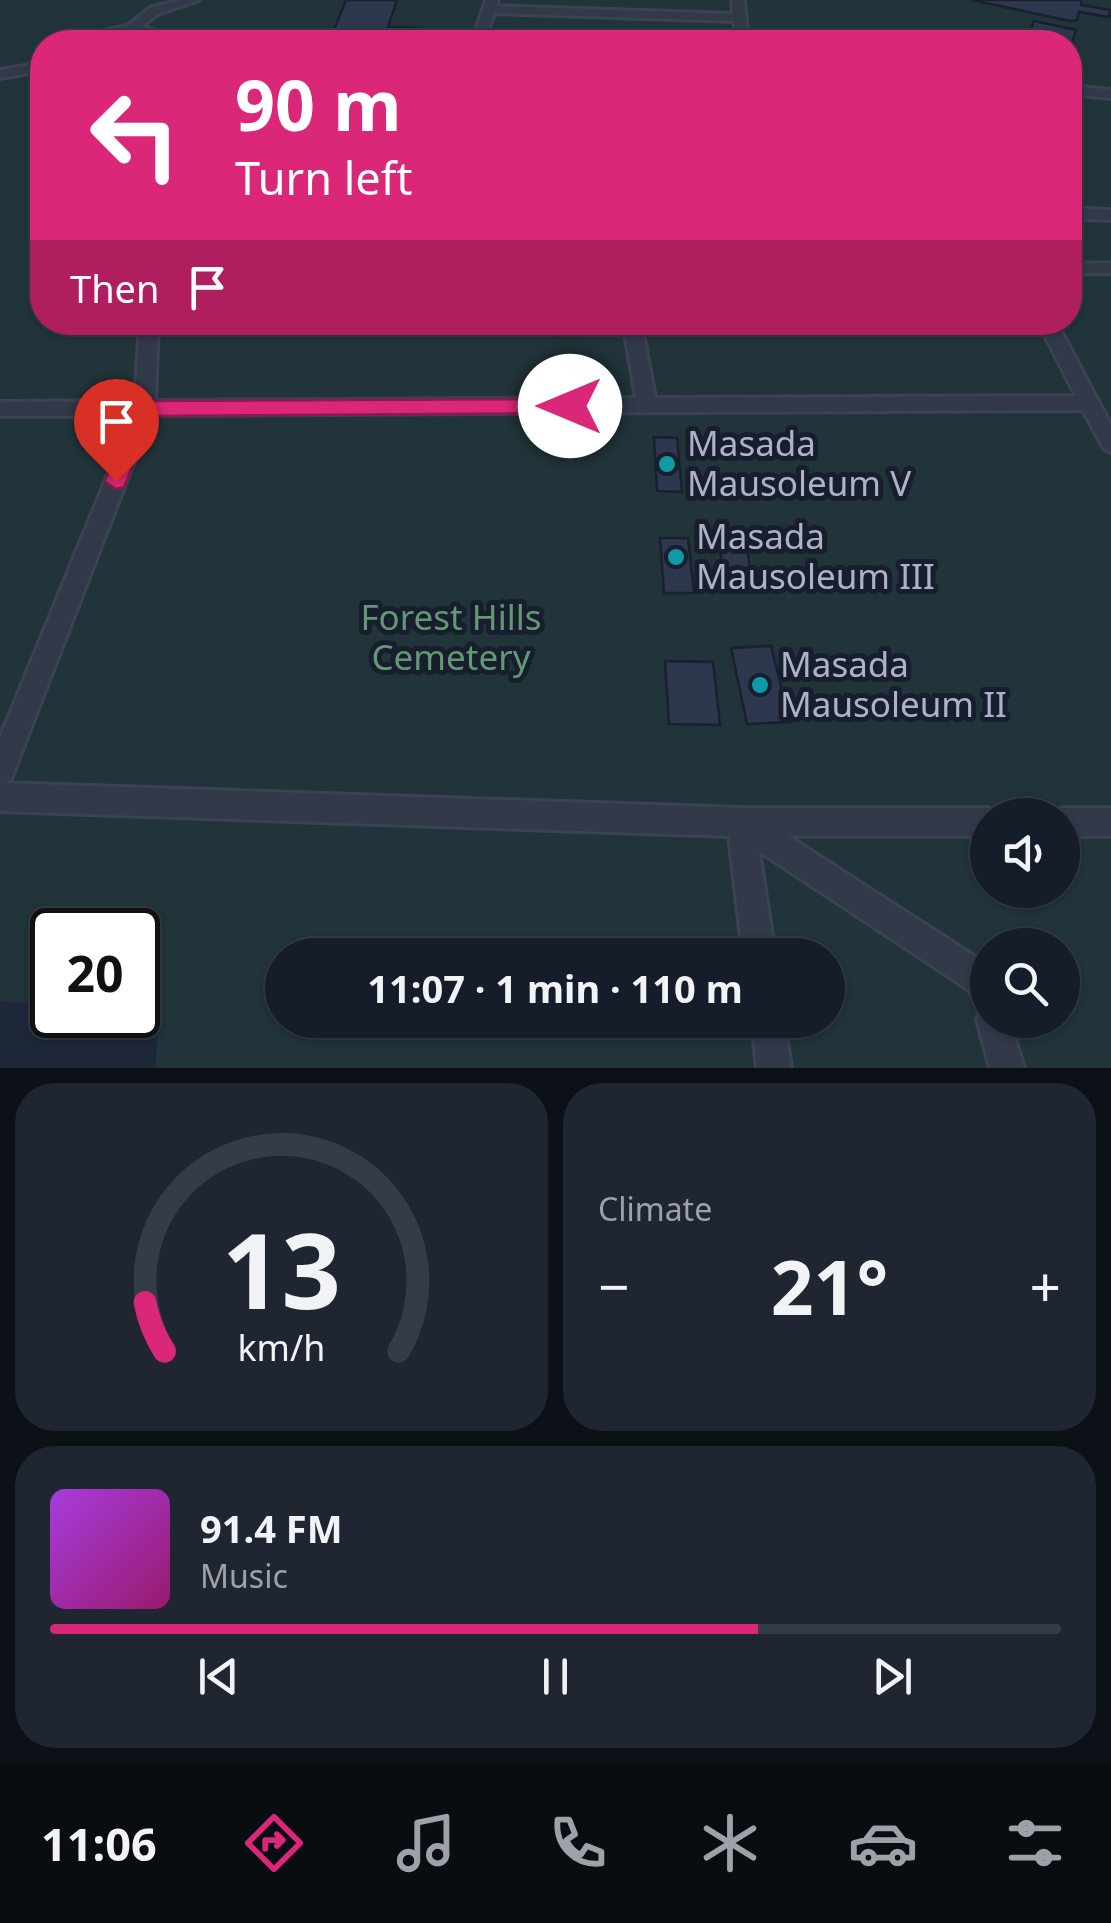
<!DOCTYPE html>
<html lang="en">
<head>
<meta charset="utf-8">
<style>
  :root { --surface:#161d2a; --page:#1f2632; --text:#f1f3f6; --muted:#9ea2a8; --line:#353b47; --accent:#db2777 }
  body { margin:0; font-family:"Noto Sans",sans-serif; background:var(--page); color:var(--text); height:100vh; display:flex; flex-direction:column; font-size:38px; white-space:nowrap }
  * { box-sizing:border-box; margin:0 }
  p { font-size:32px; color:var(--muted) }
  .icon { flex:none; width:55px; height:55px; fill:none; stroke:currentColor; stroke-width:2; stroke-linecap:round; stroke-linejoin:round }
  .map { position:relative; height:1068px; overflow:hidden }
  .panel { display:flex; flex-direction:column; gap:15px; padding:15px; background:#0c1017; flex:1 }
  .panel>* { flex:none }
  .top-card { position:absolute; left:30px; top:30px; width:1052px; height:305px; border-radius:40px; box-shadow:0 2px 8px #0004,0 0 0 2px var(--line); background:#db2777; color:#fff; overflow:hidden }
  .controls { position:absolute; left:970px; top:798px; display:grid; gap:20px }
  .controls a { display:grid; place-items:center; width:110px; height:110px; border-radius:50%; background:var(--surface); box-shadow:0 2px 8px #0004,0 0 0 2px var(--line); font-size:50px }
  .speed { position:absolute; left:30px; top:908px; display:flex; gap:20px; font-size:50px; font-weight:700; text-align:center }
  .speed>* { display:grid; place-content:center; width:130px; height:130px; border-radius:50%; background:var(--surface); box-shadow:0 2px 8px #0004,0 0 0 2px var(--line); line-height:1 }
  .speed .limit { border:5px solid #111; border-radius:15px; background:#fff; color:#111 }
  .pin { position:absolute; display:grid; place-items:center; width:85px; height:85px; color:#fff; margin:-102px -42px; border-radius:50% 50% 50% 0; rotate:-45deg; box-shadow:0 0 10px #0007 }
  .pin .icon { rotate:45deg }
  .me { position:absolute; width:110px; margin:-55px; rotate:270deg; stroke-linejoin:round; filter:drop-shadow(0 0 8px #0008) }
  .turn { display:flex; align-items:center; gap:35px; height:210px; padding:0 40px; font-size:45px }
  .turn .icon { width:130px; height:130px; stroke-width:2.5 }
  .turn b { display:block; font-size:70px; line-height:85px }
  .then { display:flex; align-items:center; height:95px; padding:0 40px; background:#0003; gap:20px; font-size:38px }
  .big { font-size:75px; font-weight:700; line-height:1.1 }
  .panel .tile { flex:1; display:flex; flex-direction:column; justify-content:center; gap:15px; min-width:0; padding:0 35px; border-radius:40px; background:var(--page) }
  .panel .dial { align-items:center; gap:0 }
  .dial svg { height:260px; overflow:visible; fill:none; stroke:var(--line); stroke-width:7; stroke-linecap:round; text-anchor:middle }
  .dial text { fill:var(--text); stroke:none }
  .song { display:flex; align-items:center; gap:30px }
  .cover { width:120px; height:120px; border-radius:15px; background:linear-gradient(135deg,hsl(280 70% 55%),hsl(320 70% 35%)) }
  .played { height:10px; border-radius:5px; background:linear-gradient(90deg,var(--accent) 70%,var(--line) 70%) }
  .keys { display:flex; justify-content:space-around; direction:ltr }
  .heat { display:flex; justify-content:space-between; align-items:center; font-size:55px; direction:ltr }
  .panel .tiles { flex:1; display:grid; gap:15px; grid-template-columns:1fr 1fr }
  .tile:last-child { grid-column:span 2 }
  .trip { position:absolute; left:265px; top:938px; width:580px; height:100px; border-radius:50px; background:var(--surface); box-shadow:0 2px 8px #0004,0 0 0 2px var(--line); font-weight:700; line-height:100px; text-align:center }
  .tabs { display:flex; height:160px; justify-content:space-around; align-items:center; background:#090c11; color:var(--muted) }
  .tabs .icon { width:70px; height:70px }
  .tabs .selected { color:var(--accent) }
  .tabs b { font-size:45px; color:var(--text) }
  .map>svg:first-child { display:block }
</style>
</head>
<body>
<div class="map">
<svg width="1111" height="1068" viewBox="0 0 1111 1068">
  <rect width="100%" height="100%" fill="#1e2738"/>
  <path fill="#203439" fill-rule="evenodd" d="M0 0H1111V1068H155L160 1012 138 1010V930H52V1005L0 1001ZM42 42H1070V322H42ZM988 815H1062V890H988ZM988 945H1062V1020H988ZM282 955H828V1020H282Z"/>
  <path fill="#2d374d" stroke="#19202f" stroke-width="2.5" d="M346 0H397L388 27 416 28 412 42H329Z
    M972 0H1082L1081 5 1110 10 1109 17 1079 12 1077 20 1070 21Z
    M1034 21 1076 30 1070 49V42H1025Z
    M654 437 677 438 682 492 657 491Z
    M718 535H745L754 593 726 592Z
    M660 538H688L694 593H664Z
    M771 646 790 722 747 724 731 648Z
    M665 661 713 662 720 725 669 724Z"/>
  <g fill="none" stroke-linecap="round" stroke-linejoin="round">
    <g stroke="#3b4252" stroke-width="6">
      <path id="service" d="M180 0H199L158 14 141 27 155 30 162 42H150L146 35C122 31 104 43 82 42L98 32 127 26 150 8Z
        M486 0H498L496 6 733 14 732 0H744L748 42H736L734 21 494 13 484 42H472Z
        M42 63V71L0 78V70Z
        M1070 86 1111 90V98L1070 94Z
        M1070 208 1111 210V220L1070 218Z
        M1111 263V273L1070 274V264Z
        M140 322H158L155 401 636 398 623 322H641L655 398 1076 396 1038 322H1056L1111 425V452L1104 449 1083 410 152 415 14 771 10 781 3 783 741 808H988L999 815H988V836H788L988 965V1020H1009L1024 1068H990L977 1020 980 1013 969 990 759 851 775 955H743L729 836 0 811V738L132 416H0V402L135 401Z
        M1062 808H1111V836H1062V815H1051Z
        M752 1020H784L791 1068H757Z"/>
    </g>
    <use href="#service" fill="#323949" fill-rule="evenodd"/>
  </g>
  <path fill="#db2777" stroke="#8e194d" stroke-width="2.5" d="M570 399 580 406 570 413 152 416 124 487 116 489 105 481 135 408 145 401Z"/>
  <g fill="#0f9aa8" stroke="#181e2d" stroke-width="4">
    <circle cx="667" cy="464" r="10"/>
    <circle cx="676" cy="557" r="10"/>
    <circle cx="760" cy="685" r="10"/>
  </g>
  <g text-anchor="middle" stroke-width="10" stroke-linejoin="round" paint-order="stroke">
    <g font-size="35" fill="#acb3c6" stroke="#181e2d" text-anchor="start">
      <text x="687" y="456">Masada<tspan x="687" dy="40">Mausoleum V</tspan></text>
      <text x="696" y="549">Masada<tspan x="696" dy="40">Mausoleum III</tspan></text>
      <text x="780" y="677">Masada<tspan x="780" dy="40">Mausoleum II</tspan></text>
    </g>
    <g font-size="35" fill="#629873" stroke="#181e2d">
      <text x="451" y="630">Forest Hills<tspan x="451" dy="40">Cemetery</tspan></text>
    </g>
  </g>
</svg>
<div class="controls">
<a><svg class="icon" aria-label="sound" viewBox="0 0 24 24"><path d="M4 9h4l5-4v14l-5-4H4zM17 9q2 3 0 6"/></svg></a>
<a><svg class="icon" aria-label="search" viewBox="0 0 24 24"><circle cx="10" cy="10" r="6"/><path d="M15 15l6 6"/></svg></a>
</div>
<div class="speed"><div class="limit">20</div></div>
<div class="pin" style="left:116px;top:481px;background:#d93025"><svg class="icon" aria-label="arrive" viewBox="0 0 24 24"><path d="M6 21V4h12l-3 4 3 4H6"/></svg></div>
<svg class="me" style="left:570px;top:406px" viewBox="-20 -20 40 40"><circle r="19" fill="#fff"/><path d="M0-13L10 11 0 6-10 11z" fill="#db2777"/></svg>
<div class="trip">11:07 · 1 min · 110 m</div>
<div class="top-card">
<div class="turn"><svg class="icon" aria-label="left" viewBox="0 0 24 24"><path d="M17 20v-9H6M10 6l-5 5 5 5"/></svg><div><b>90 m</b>Turn left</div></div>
<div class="then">Then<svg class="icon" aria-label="arrive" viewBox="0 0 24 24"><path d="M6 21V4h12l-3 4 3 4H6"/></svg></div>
</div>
</div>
<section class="panel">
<div class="tiles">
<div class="tile dial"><svg viewBox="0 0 100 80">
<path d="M14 69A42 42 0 1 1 86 69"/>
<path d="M14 69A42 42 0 0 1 8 54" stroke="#db2777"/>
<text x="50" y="56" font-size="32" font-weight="700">13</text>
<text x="50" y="72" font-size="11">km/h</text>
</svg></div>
<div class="tile"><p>Climate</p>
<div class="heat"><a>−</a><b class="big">21°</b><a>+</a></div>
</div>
<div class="tile">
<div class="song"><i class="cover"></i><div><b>91.4 FM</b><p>Music</p></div></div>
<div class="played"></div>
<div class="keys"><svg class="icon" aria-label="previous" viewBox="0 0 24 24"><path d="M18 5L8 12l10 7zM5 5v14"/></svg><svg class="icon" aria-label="pause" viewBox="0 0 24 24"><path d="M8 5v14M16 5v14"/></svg><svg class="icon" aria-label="next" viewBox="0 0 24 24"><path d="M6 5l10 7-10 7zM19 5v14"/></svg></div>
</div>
</div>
</section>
<nav class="tabs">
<b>11:06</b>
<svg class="icon selected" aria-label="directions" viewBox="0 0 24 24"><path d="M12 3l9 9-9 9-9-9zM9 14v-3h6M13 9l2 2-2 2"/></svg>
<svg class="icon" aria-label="music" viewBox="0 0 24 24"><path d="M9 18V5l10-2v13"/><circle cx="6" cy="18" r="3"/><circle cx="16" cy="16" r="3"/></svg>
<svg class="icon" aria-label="phone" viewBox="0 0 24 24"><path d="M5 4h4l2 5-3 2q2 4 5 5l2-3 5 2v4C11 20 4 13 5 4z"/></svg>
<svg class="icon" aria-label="climate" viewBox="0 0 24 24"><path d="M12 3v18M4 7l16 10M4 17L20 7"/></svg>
<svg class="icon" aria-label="car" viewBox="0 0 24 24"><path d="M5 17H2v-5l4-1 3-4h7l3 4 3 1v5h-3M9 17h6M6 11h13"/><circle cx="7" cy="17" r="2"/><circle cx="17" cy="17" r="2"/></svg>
<svg class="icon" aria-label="filters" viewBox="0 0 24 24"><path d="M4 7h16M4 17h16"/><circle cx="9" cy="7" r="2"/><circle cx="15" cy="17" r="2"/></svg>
</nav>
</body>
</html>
